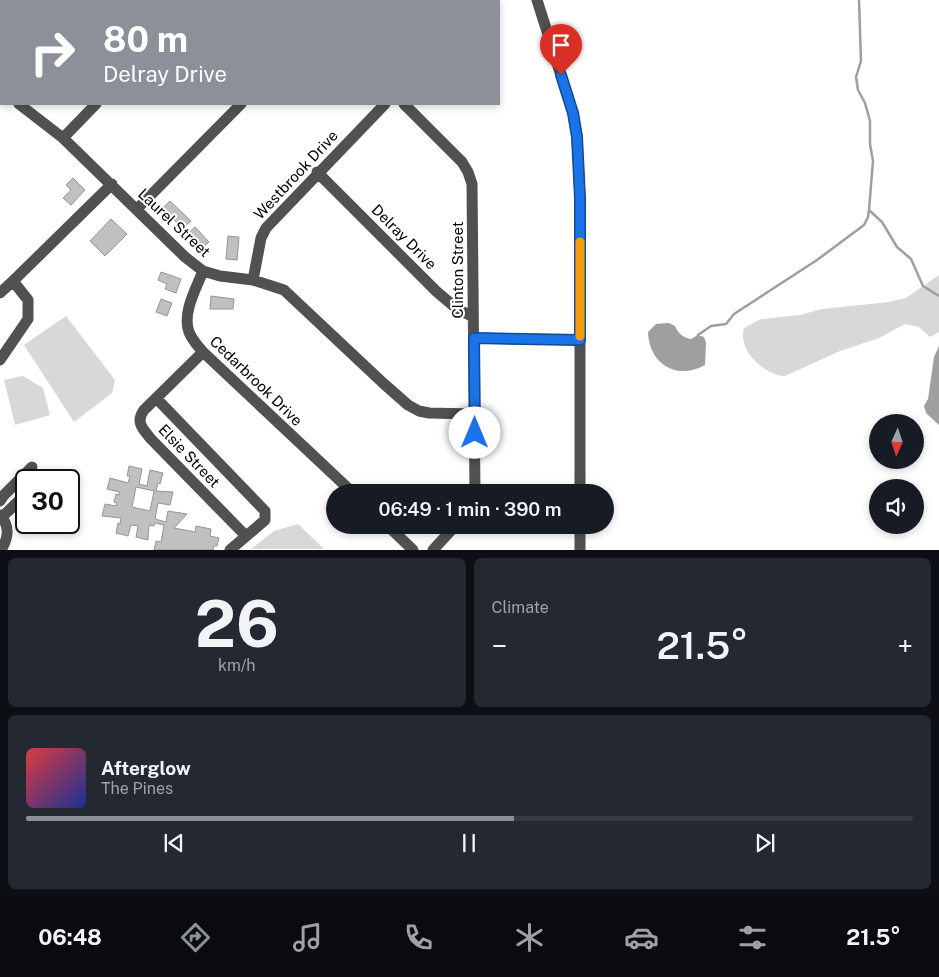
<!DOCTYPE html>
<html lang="en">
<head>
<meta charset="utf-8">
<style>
  :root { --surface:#171b24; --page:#242831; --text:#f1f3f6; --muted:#9ea1a6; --line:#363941; --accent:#8c9099 }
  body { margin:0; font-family:"Public Sans",sans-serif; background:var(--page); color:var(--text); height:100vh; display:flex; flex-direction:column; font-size:19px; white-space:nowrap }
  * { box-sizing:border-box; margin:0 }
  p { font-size:16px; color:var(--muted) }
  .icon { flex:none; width:28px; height:28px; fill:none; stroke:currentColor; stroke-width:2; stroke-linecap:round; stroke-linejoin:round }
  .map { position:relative; height:550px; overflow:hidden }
  .drawer { display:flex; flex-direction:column; gap:8px; padding:8px; background:#0d0f14; flex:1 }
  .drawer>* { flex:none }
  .top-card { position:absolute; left:0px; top:0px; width:500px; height:105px; box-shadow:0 2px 8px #0003; background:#8c9099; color:#fff; overflow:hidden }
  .needle { width:32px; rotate:183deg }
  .controls { position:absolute; left:869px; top:414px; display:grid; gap:10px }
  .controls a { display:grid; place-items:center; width:55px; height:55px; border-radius:50%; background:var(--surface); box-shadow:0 2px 8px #0003; font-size:25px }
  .speed { position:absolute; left:15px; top:469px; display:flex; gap:10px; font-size:25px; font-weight:700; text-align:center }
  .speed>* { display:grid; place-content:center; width:65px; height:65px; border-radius:50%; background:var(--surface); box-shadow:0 2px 8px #0003; line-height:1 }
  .speed .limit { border:2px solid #111; border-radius:8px; background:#fff; color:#111 }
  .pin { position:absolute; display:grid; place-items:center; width:42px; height:42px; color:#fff; margin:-51px -21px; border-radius:50% 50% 50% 0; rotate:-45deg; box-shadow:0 0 5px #0007 }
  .pin .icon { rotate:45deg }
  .me { position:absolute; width:55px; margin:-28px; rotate:0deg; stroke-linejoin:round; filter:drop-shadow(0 0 4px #0008) }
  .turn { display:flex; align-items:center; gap:18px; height:105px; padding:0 20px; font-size:22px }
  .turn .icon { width:65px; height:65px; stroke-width:2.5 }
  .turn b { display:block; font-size:35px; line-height:42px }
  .big { font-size:38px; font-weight:600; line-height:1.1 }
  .drawer .widget { flex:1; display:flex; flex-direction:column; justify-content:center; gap:8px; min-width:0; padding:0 18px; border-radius:8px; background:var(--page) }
  .drawer .dial { align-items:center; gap:0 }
  .dial b { font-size:65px; line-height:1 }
  .song { display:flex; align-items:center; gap:15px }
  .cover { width:60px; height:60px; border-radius:8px; background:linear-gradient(135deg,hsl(0 70% 55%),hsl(230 70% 35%)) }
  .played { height:5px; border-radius:2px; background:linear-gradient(90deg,var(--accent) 55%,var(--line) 55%) }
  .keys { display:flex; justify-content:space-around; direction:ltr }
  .heat { display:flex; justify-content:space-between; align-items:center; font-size:28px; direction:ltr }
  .drawer .tiles { flex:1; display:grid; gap:8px; grid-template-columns:1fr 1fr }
  .widget:last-child { grid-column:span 2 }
  .trip { position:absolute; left:326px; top:484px; width:288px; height:50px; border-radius:25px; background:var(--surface); box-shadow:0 2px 8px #0003; font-weight:600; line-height:50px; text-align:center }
  .tabs { display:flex; height:80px; justify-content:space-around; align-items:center; background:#090b0e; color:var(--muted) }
  .tabs .icon { width:35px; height:35px }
  .tabs .on { color:var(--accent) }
  .tabs b { font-size:22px; color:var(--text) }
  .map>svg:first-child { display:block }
</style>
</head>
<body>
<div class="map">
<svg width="939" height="550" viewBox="0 0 939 550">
  <rect width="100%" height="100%" fill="#fff"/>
  <path fill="#d8d8d8" d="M939 275V332L930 337 919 327 905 324 879 338 840 351 785 376C764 375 737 350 744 328L761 319 800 315 822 309 889 302 906 298Z
    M66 316 115 380 112 393 74 422 24 345Z
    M23 376 43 388 50 415 15 425 4 380Z
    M298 524 324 549H251L274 531Z"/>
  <path fill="#9f9f9f" d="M669 323 675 326C678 333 683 338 691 339L698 335 704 337 706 343 705 365C677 381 649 364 648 332L656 324Z
    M939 346V425L926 413 924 406 928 399 934 357Z"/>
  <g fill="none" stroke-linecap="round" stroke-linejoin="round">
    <path stroke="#9f9f9f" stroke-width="2.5" d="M859 0 861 61 856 77 858 90 865 103 870 121V144L873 161 869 210 882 222 897 247 911 259 923 286 939 296
      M698 335 711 326 726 324 734 314 817 260 864 225 868 217 869 210"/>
  </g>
  <path fill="#c0c0c0" stroke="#959595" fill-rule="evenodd" d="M73 178 85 190 71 205 63 198 71 190 66 185Z
    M170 201 191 221 183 228 174 220 172 222 160 211Z
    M111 219 127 234 105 256 90 241Z
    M195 227 209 242 200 250 186 235Z
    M228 236 239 237 237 260 226 259Z
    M161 272 181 279 176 293 165 289 167 284 158 280Z
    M211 296 234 299 233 309H210Z
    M161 299 172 303 167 316 156 312Z
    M129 466 142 469 139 484 147 486 150 470 163 473 160 484 158 483 156 491 173 492 170 505 158 503 155 519 166 522 168 511 187 514 174 528 195 532 196 526 211 529 210 536 219 538 217 546H214L213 550H154L156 541 161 542 164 525 155 523 154 526 149 525 148 540 136 537 138 526 131 525 128 536 116 533 118 523 120 524 121 518 102 516 105 504 116 506 117 503 114 502 116 494 119 495V492L107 489 110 478 128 483 130 476H127ZM136 487 154 491 150 511 132 507Z"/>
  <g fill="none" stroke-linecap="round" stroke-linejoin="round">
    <path stroke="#515151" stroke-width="11" d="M298 0 299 1
      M418 0V1
      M537 0 573 113 577 137 580 198V492
      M47 1 48 0
      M196 1 197 0
      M0 3 2 0
      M0 23 1 24
      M0 66 1 64
      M0 89 1 90
      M19 104 63 138 185 257 203 271 220 276 253 280 284 290 383 383 408 405 419 411 429 413 475 414
      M404 104 462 162 468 172 472 184 475 492
      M63 138 96 104
      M317 172 436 291 456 308 473 317
      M137 209 241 104
      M203 271C196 289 182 313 189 332 192 340 198 346 203 352L352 492
      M253 280 261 238 266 228 385 104
      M13 281 112 184
      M0 293 13 281 28 300V319L0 360
      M474 338 580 340
      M203 352 144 410C135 422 143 429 151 439L245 535
      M156 398 265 511V520L230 550
      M41 480 44 477
      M0 501 4 495 32 467
      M0 515C10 526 9 537 1 550
      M2 517 26 494
      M387 525 413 550
      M580 525V550
      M433 550 456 525"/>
  </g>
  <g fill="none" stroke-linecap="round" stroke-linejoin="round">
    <g stroke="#114b97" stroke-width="12">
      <path id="route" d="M475 433 474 338 580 340V198L577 137 573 113 561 75"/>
    </g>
    <use href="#route" stroke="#1a73e8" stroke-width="9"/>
    <path stroke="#f59e0b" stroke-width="9" d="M580 242V336"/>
  </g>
  <g text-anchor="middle" stroke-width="4" stroke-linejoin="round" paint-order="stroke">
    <g font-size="15" fill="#000" stroke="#fff">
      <text transform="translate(296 175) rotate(-47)" y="5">Westbrook Drive</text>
      <text transform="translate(174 223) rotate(43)" y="5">Laurel Street</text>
      <text transform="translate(404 237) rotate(45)" y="5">Delray Drive</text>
      <text transform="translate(458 270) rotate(-90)" y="5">Clinton Street</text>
      <text transform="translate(256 381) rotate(44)" y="5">Cedarbrook Drive</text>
      <text transform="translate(189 456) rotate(46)" y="5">Elsie Street</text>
    </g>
  </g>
</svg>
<div class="controls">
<a><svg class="needle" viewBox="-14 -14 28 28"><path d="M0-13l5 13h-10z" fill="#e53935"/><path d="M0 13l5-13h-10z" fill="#9ea1a6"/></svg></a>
<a><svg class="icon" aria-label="sound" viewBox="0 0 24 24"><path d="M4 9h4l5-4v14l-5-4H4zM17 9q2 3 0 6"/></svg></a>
</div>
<div class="speed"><div class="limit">30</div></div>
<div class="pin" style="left:561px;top:75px;background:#d93025"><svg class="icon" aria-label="arrive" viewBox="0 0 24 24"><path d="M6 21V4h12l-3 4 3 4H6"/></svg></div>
<svg class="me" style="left:475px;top:433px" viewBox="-20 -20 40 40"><circle r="19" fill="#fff"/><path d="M0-13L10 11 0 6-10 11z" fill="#1a73e8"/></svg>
<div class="trip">06:49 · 1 min · 390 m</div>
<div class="top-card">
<div class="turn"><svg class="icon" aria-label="right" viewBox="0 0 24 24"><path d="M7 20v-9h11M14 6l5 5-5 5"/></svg><div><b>80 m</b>Delray Drive</div></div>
</div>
</div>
<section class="drawer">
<div class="tiles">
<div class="widget dial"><b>26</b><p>km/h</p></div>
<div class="widget"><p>Climate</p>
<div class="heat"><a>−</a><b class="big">21.5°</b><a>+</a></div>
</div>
<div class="widget">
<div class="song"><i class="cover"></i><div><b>Afterglow</b><p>The Pines</p></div></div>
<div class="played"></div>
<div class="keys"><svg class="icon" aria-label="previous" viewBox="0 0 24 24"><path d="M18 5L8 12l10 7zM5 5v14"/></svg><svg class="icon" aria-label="pause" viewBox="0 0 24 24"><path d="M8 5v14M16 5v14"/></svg><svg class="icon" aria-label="next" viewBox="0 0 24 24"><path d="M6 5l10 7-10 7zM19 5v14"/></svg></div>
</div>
</div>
</section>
<nav class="tabs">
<b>06:48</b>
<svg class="icon on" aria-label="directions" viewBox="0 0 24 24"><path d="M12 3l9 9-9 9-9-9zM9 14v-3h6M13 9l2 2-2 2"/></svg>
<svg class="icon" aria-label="music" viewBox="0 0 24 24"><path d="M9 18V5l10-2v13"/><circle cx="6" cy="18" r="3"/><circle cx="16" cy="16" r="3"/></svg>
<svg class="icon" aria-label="phone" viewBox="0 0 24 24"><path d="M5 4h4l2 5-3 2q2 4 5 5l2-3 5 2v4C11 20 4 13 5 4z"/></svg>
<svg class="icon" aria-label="climate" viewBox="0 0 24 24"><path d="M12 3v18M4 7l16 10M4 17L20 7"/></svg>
<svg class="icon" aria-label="car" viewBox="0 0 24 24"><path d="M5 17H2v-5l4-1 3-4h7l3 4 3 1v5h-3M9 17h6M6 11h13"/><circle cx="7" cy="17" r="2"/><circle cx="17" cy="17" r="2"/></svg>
<svg class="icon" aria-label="filters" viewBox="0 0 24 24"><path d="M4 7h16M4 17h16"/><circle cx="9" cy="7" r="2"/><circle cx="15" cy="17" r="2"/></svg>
<b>21.5°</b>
</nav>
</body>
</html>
